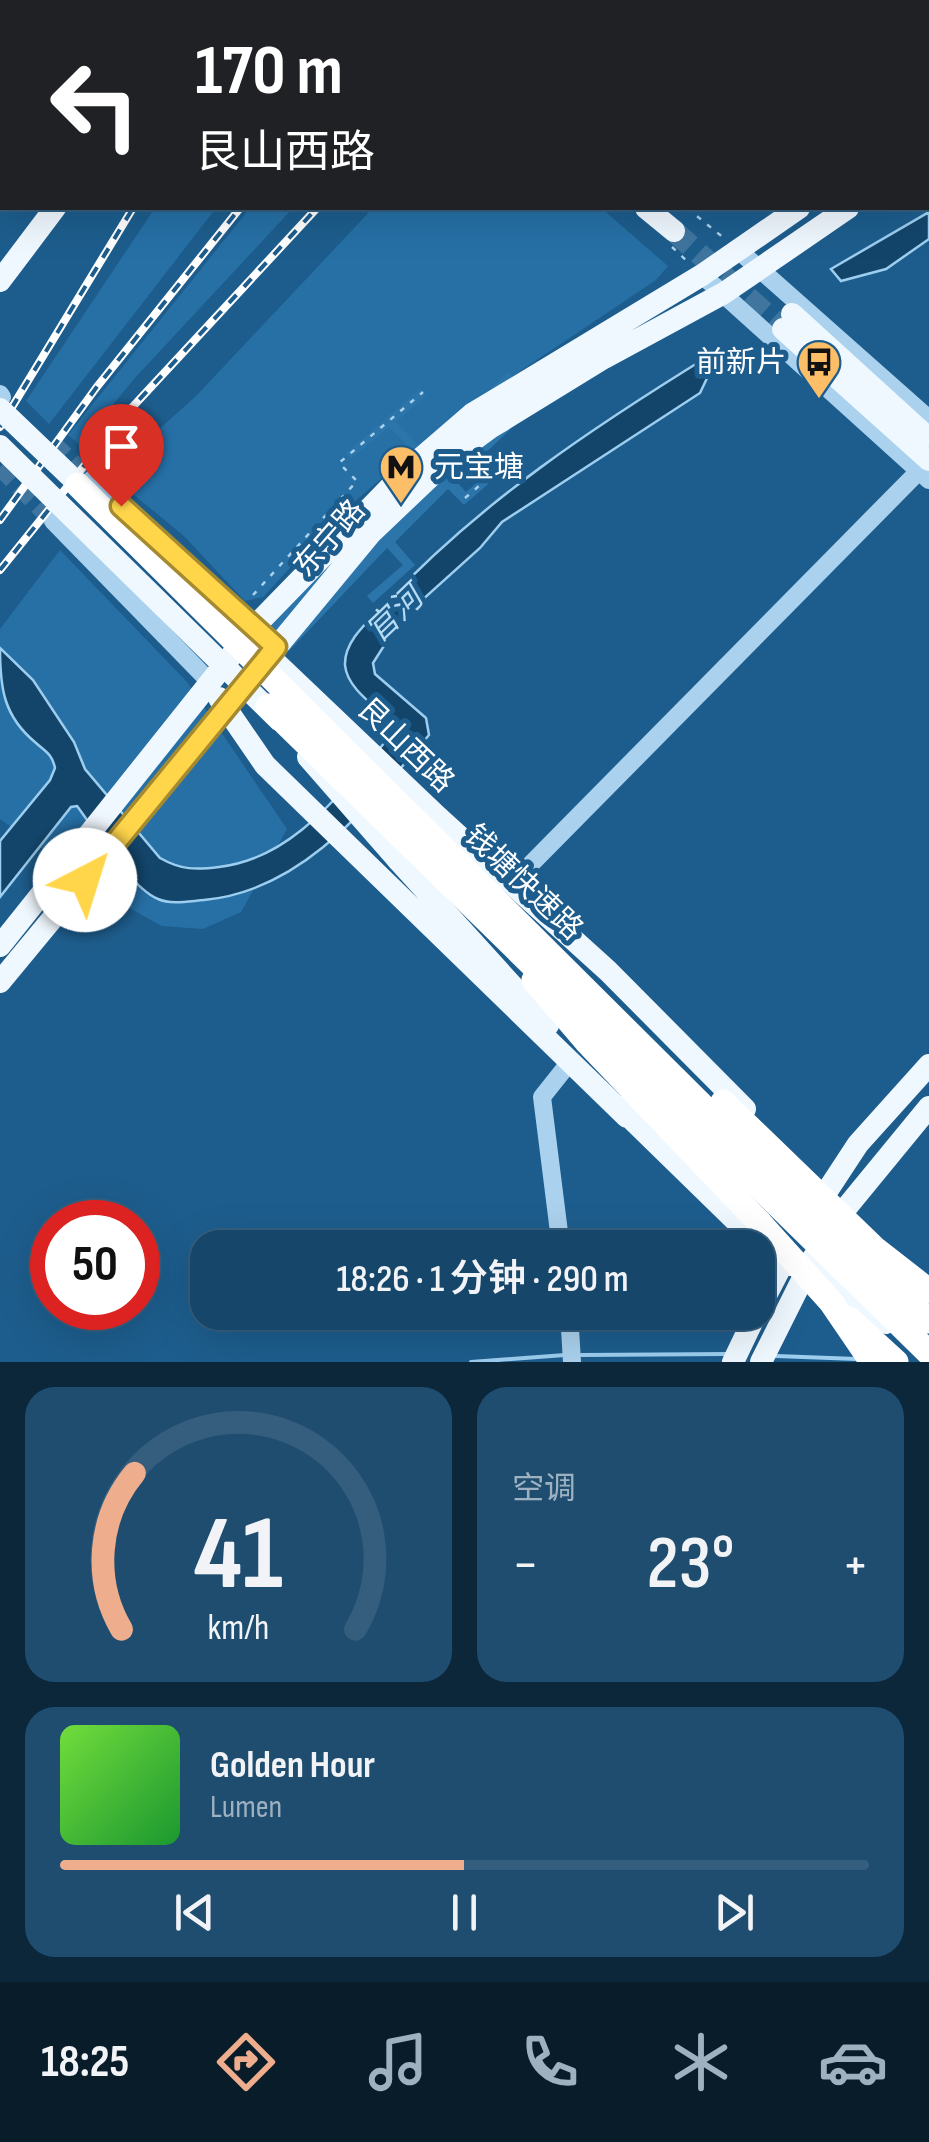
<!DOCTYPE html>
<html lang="zh">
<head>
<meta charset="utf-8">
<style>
  :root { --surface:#16466a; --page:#1f4d70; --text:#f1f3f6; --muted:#9eb1c1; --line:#355e7e; --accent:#eead8d }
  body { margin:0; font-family:"Sofia Sans Condensed","Noto Sans SC",sans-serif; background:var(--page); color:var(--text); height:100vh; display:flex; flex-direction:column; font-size:38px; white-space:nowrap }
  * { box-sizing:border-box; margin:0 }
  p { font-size:32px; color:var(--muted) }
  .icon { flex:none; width:55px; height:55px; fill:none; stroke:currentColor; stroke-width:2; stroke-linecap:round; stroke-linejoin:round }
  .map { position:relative; height:1362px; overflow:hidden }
  .details { display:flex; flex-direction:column; gap:25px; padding:25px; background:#0c263a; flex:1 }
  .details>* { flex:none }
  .top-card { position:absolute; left:0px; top:0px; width:930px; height:210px; box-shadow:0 10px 40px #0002,0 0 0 2px var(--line); background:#202124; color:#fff; overflow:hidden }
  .speed { position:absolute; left:30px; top:1200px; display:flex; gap:20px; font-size:50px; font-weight:700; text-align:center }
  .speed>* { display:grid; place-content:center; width:130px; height:130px; border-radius:50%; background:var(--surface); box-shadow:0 10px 40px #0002,0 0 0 2px var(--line); line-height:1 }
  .speed .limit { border:15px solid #d22; background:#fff; color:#111 }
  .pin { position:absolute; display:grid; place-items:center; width:85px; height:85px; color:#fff; margin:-102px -42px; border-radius:50% 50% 50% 0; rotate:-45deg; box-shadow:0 0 10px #0007 }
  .pin .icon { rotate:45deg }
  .me { position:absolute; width:110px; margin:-55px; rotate:40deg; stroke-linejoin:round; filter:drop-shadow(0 0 8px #0008) }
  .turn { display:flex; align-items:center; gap:35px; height:210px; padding:0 30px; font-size:45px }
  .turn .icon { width:130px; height:130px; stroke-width:2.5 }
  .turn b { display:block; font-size:70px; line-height:85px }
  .big { font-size:75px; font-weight:600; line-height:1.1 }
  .details .tile { flex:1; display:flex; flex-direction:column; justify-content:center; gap:15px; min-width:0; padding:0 35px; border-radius:30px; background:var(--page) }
  .details .dial { align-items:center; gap:0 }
  .dial svg { height:260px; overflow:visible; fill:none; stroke:var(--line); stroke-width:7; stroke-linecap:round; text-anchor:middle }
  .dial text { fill:var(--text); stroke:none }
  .song { display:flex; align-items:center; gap:30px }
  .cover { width:120px; height:120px; border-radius:15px; background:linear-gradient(135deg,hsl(100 70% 55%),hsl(130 70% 35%)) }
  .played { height:10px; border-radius:5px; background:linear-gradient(90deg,var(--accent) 50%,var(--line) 50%) }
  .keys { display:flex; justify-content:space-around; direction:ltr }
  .heat { display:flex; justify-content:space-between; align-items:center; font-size:55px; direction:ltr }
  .details .tiles { flex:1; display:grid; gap:25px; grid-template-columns:1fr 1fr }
  .tile:last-child { grid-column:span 2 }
  .trip { position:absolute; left:190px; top:1230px; width:585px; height:100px; border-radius:30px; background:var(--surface); box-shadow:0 10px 40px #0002,0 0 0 2px var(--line); font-weight:600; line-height:100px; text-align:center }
  .tabs { display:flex; height:160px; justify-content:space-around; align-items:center; background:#091c2a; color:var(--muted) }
  .tabs .icon { width:70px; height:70px }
  .tabs .selected { color:var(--accent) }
  .tabs b { font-size:45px; color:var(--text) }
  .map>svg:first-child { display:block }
</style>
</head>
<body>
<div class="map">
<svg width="929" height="1362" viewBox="0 0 929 1362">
  <rect width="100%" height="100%" fill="#1d5d8d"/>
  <path fill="#2670a6" d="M155 208H216L49 424 26 401Z
    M250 208H293L134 379 80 445 68 435Z
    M373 208H601L668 266 656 280 456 414 338 516 263 597 245 601 184 536 105 471 125 460 196 396Z
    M60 550 187 682 287 829 241 912 203 929 162 926 111 898 0 819V629Z"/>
  <path fill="#13456b" stroke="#9dceef" stroke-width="2.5" d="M929 212V239L886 269 841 281 831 269Z
    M712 354 721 366 709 374 700 393 502 522 480 548 401 619 373 663 375 674 426 718 429 735C368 806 303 891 204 900 190 901 171 905 158 899 131 888 95 830 77 806L71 807 0 897V841L50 780 55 768C52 754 46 752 36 743 3 716 0 687 0 648L33 680 74 742 85 769 160 858C181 870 196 870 219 867 299 858 347 782 398 728 382 710 347 691 345 665 344 640 370 620 386 603 480 502 595 426 712 354Z"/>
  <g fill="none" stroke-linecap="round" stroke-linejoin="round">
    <path stroke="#9dceef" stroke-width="4" d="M581 1355 727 1354
      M776 1356 857 1359
      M471 1362 565 1355"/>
  </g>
  <path fill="#2c75ab" d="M508 372 538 403 456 481 466 492 505 459 510 465 464 505 448 489 395 542 415 565 373 603 367 596 403 565 387 548 289 651 261 621 423 462 389 427 351 459 346 453 420 389 426 396 396 422 426 453Z"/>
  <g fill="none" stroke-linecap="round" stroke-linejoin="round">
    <path stroke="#3f759e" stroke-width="18" stroke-dasharray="18 9" stroke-linecap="butt" d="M52 443 91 480
      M0 467 53 521"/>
    <path stroke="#3f759e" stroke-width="22" stroke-dasharray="22 11" stroke-linecap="butt" d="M399 0 402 2
      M420 0 423 2
      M674 231 783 329"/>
    <path stroke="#aad1ed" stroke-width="2.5" stroke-dasharray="5 8" stroke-linecap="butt" d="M440 0 443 2
      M687 208 725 239
      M672 247 688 262
      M465 498 507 462
      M253 595 357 481 339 463 423 392"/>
    <path stroke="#aad1ed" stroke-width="18" d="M23 0 26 2
      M737 249 929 419
      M702 275 929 480
      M0 394 2 397
      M91 480 255 626
      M53 521 209 681
      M525 870 919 471
      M561 1248 542 1097 569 1063
      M569 1312 572 1362"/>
    <path stroke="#f0f8ff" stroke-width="22" d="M172 2 173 0
      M192 2 194 0
      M928 129 929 128
      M928 157 929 156
      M646 208 674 231
      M0 281 55 208
      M792 314 926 436
      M783 329 929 460
      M219 698 265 765 627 1117
      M439 818 608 971 745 1109
      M398 860 548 1025
      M0 946 255 626 406 471 472 414 702 275 799 208
      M0 982 371 533 452 456 490 428 604 358 724 293 848 208
      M618 1106 781 1265H809
      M814 1211 858 1144 929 1065
      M828 1230 929 1107
      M809 1265 886 1323
      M758 1311 787 1255
      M733 1362 757 1312
      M761 1362 813 1258"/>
    <path stroke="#fff" stroke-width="25" d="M534 980 586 1041 759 1222
      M849 1319 896 1362"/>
    <g stroke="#fff" stroke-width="8">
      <path id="rail" d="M249 2 251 0
        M405 2 407 0
        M497 2 499 0
        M0 427 133 208
        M0 520 96 388 240 208
        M0 570 126 414 317 208"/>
    </g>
    <use href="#rail" stroke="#1d5d8d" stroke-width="4" stroke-dasharray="11" stroke-linecap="butt"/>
    <path stroke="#f0f8ff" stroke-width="22" d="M0 409 91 496
      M0 446 279 720
      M188 579 439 818
      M308 757 398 860"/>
    <path stroke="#fff" stroke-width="25" d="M78 485 800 1203 929 1321
      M268 706 929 1353
      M723 1102 874 1248 929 1291
      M759 1222 831 1302 872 1362"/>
  </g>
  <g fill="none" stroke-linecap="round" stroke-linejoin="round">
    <g stroke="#a68a30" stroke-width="25">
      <path id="route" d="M85 880 276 647 121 506"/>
    </g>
    <use href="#route" stroke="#ffd54a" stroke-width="18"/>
  </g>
  <defs>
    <g id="bus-pin" transform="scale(2.25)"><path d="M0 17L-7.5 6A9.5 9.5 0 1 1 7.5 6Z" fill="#fdbe68" stroke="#1d5d8d"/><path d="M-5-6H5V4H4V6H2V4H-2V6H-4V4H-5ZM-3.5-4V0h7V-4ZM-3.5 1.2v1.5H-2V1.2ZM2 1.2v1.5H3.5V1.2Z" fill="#111"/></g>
    <g id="metro-pin" transform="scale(2.25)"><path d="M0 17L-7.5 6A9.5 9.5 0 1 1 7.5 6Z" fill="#fdbe68" stroke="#1d5d8d"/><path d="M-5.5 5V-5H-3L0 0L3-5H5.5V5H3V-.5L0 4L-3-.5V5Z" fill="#111"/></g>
  </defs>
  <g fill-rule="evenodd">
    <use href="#bus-pin" x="819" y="362"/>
    <use href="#metro-pin" x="401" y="467"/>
  </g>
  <g text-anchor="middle" stroke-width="10" stroke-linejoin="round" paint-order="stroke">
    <g font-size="30" fill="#fff" stroke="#1d5d8d" text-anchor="end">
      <text x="786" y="372">前新片</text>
      <text x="434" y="477" text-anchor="start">元宝塘</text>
    </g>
    <g font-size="30" fill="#fff" stroke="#1d5d8d">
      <text transform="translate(329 538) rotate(-49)" y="10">东宁路</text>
      <text transform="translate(406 745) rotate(44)" y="10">艮山西路</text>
      <text transform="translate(524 882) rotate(44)" y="10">钱塘快速路</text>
    </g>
    <g font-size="32" font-style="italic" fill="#b5daf4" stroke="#1d5d8d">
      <text transform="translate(394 614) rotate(-44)" y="11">官河</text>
    </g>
  </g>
</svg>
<div class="speed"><div class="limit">50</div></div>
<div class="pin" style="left:121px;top:506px;background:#d93025"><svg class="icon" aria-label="arrive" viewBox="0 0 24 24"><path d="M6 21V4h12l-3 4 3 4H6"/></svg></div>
<svg class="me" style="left:85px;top:880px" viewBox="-20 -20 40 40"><circle r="19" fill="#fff"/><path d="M0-13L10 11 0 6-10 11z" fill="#ffd54a"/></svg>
<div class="trip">18:26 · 1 分钟 · 290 m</div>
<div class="top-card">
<div class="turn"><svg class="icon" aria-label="left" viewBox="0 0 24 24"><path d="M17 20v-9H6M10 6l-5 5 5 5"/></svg><div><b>170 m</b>艮山西路</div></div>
</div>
</div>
<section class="details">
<div class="tiles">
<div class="tile dial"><svg viewBox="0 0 100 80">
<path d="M14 69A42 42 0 1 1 86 69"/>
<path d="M14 69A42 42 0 0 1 18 21" stroke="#eead8d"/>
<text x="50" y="56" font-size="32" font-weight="700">41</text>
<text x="50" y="72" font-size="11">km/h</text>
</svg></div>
<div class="tile"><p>空调</p>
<div class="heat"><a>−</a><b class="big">23°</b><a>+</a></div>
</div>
<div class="tile">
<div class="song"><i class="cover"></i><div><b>Golden Hour</b><p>Lumen</p></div></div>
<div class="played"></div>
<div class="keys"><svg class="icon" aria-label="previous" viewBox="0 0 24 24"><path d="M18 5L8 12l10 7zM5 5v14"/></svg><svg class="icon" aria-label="pause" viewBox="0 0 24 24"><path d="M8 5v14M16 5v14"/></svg><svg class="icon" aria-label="next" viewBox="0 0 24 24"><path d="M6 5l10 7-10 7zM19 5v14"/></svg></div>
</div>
</div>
</section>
<nav class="tabs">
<b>18:25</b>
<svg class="icon selected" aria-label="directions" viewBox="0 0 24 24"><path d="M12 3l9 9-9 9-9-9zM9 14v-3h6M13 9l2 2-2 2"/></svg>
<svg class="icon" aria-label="music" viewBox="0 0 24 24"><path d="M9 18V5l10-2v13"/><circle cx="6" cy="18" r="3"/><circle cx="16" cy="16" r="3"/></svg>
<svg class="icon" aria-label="phone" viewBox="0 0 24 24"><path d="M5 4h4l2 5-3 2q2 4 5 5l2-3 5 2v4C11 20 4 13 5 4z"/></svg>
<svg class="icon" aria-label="climate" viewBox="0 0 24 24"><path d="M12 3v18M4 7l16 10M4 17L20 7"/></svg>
<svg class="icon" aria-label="car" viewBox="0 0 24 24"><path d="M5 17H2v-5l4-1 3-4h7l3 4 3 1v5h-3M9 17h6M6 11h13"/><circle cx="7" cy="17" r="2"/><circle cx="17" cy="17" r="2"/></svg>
</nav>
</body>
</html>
